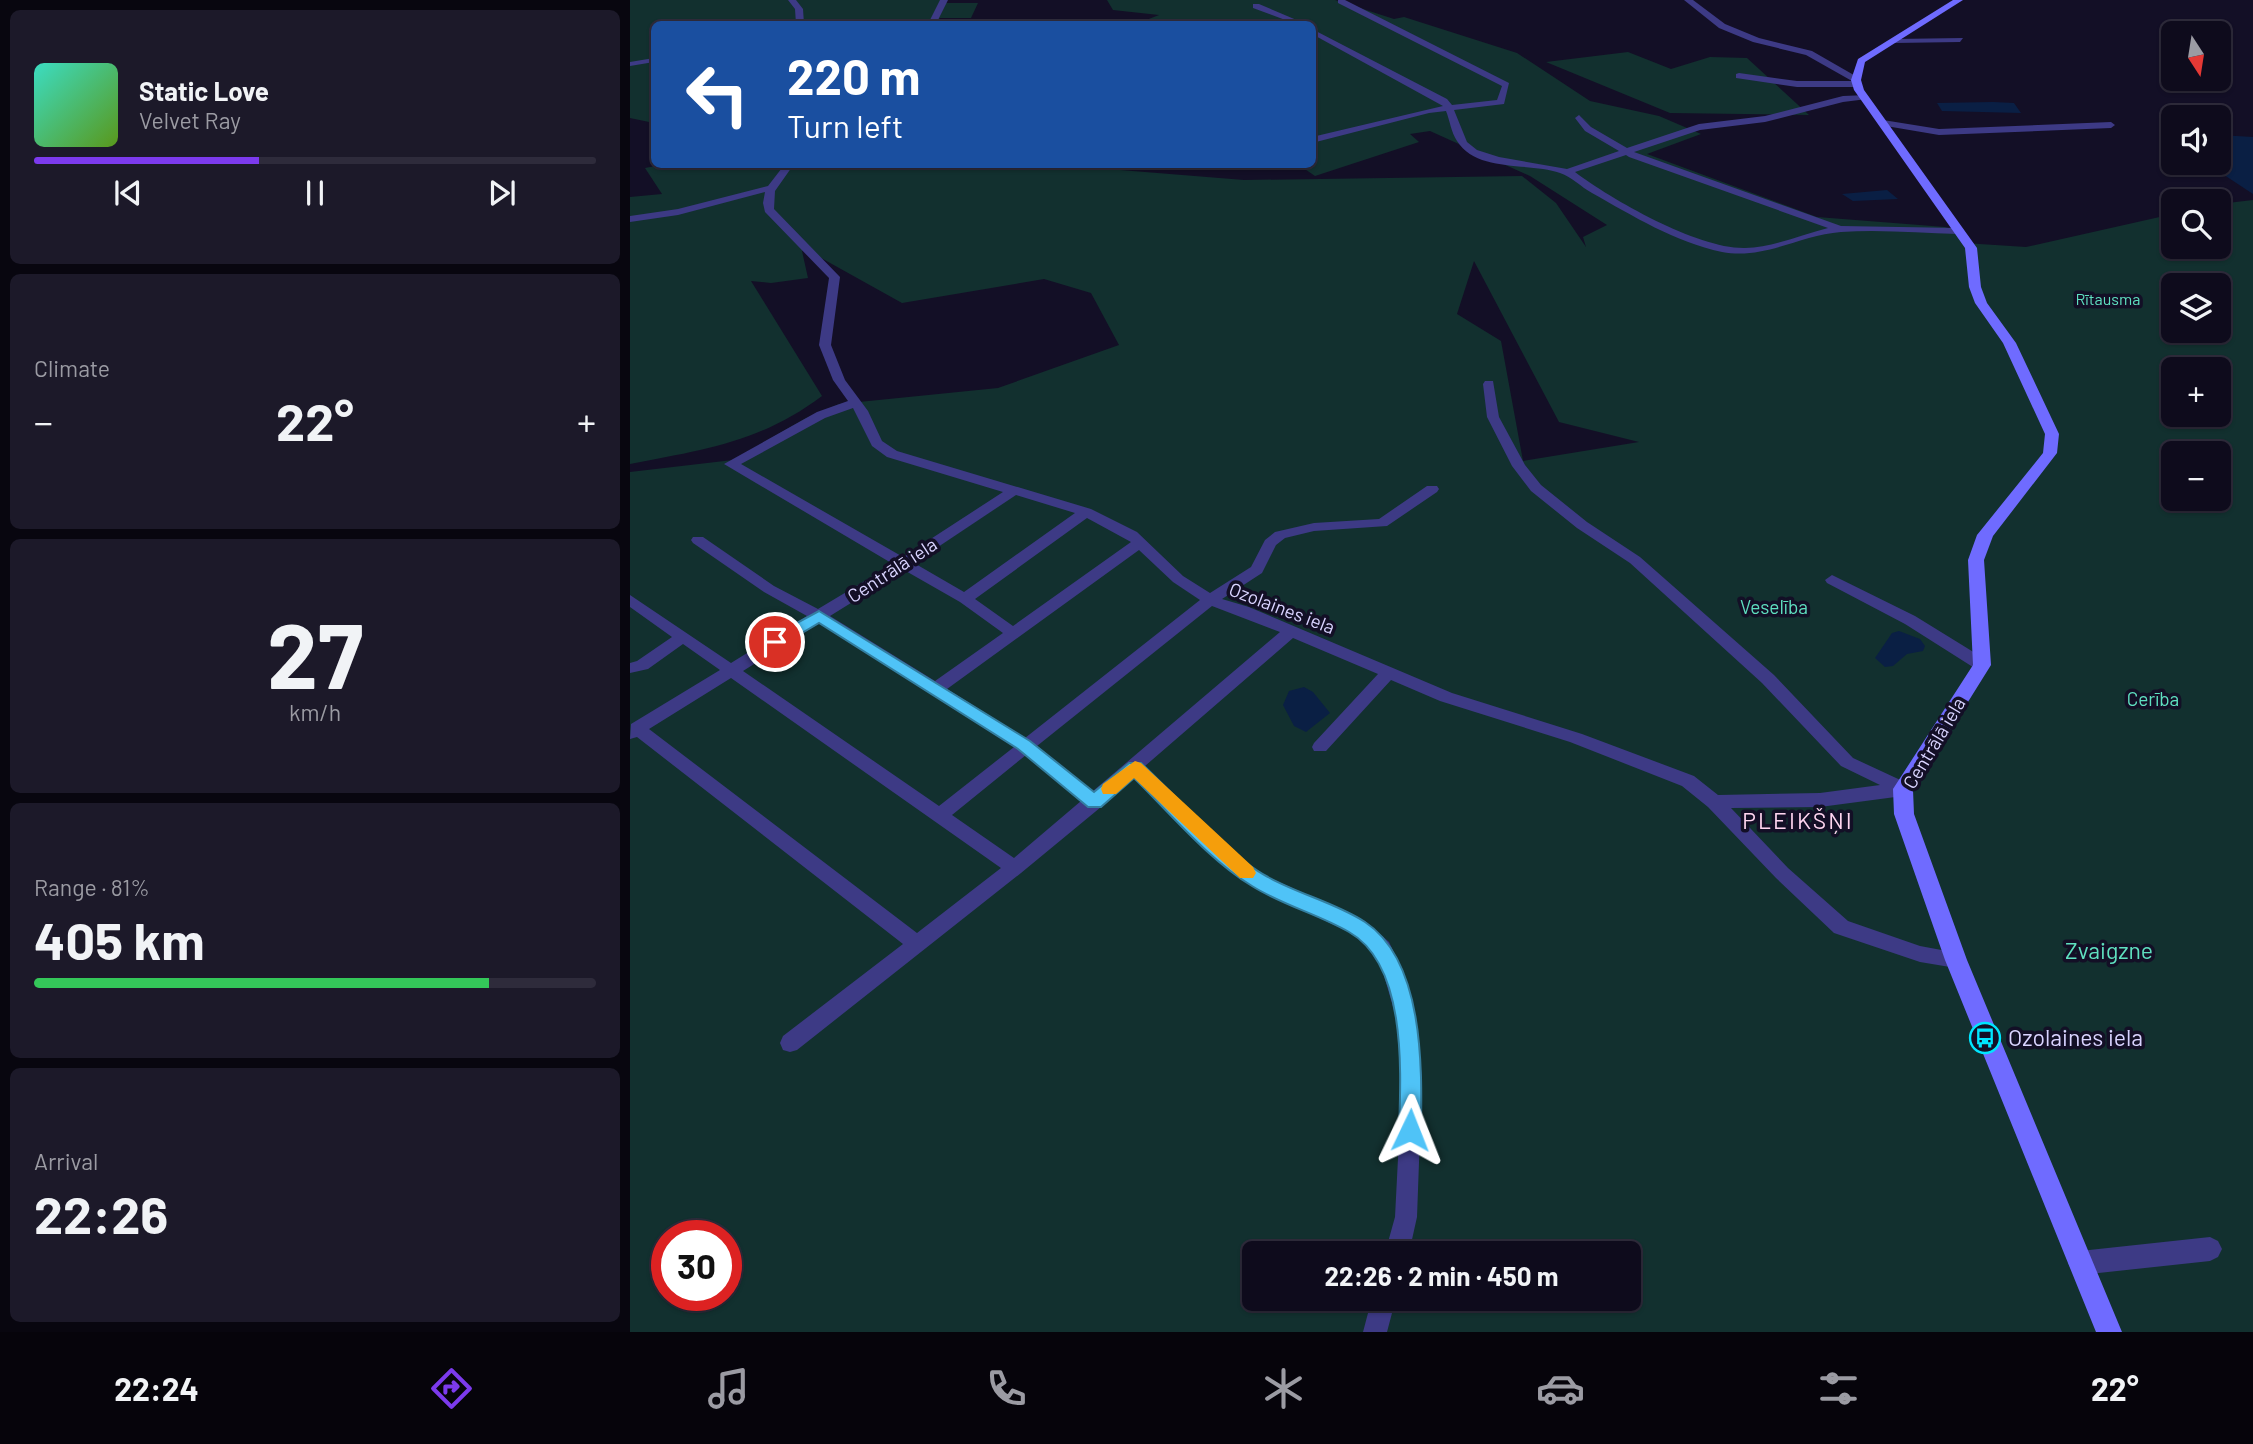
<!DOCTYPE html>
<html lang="en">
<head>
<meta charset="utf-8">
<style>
  :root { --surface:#0e0b1c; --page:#1c1929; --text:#f1f3f6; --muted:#9b9ba3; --line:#2e2b3b; --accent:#7c3aed }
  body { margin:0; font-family:Barlow,sans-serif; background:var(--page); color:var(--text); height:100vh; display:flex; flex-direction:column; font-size:26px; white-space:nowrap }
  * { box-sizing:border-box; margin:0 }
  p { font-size:23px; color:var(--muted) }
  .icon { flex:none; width:38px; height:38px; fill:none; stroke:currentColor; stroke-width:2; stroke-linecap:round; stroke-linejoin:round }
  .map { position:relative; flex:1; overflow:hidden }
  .side { display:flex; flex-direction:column; gap:10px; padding:10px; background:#08060f; width:630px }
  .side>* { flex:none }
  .top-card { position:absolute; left:21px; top:21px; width:665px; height:147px; border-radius:10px; box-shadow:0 2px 5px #0004,0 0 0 2px var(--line); background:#1a4fa0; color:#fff; overflow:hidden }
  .needle { width:46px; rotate:168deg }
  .tools { position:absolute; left:1531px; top:21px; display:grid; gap:14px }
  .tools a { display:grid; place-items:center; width:70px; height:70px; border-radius:10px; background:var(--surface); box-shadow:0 2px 5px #0004,0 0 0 2px var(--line); font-size:35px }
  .speed { position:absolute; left:21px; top:1220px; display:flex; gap:14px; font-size:35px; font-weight:700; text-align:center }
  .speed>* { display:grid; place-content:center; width:91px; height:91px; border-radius:50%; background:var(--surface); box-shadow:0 2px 5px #0004,0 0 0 2px var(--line); line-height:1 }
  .speed .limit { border:10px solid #d22; background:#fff; color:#111 }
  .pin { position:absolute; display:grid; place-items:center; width:60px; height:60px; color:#fff; margin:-30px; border:4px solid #fff; border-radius:50%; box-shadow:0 2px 7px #0007 }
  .me { position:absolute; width:77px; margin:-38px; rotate:2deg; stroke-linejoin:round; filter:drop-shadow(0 0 5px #0008) }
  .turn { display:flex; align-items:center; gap:24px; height:147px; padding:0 21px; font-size:32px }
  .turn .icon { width:91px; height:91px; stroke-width:2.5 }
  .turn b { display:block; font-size:49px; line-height:60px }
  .big { font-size:52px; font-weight:700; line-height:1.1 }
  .side .card { flex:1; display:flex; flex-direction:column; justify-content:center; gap:10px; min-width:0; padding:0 24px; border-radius:10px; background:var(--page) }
  .side .dial { align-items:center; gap:0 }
  .dial b { font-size:91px; line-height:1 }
  .song { display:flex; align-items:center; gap:21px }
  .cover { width:84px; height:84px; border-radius:10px; background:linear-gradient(135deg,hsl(170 70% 55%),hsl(90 70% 35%)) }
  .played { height:7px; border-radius:4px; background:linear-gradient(90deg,var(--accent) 40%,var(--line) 40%) }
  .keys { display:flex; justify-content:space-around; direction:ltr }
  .heat { display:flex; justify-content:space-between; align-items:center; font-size:38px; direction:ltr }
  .charge { height:10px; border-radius:5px; background:linear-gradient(90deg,#34c759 81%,var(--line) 0) }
  .trip { position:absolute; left:612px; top:1241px; width:399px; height:70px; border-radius:10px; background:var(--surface); box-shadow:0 2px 5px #0004,0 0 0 2px var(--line); font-weight:700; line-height:70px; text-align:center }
  .menu { display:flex; height:112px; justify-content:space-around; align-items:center; background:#06040b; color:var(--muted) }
  .menu .icon { width:49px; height:49px }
  .menu .current { color:var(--accent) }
  .menu b { font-size:32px; color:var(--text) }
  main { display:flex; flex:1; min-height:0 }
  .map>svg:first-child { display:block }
</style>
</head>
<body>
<main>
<section class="side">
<div class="card">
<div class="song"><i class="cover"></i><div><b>Static Love</b><p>Velvet Ray</p></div></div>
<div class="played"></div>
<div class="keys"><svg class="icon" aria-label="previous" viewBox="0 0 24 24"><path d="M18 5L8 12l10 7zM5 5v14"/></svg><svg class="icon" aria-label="pause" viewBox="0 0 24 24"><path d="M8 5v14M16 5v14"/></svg><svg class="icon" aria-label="next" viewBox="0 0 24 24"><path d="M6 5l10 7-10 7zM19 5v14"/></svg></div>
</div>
<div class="card"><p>Climate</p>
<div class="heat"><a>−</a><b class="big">22°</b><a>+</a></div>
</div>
<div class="card dial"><b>27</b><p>km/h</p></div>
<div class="card"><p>Range · 81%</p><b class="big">405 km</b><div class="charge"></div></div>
<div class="card"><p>Arrival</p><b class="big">22:26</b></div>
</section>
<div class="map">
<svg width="1623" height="1332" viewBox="0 0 1623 1332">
  <rect width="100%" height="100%" fill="#130f26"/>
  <path fill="#12302f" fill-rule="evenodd" d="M0 0H317L316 3H348L341 18H310L304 24H24V123L0 118Z
    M477 0H705L764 19 774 17 887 53 960 101 1029 116 1071 134 1017 154 1187 217 1315 227 1328 231 1334 243 1396 247 1543 214 1544 247H1589V204L1623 200V1332H0V472L103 460 176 418 209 404 368 388 489 345 461 293 414 279 272 303 175 249 172 251 178 278 141 283 121 281 192 396C131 442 73 450 0 464V197L32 194 15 168 36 164H416L614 180 892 176 926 203 956 247 953 237 977 225 900 176 800 131 780 134 789 142 685 176 669 165 682 164V24H506L529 15 483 10ZM844 261 929 422 1009 442 893 461 871 341 827 314ZM1544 285H1589V331H1544ZM1544 369H1589V415H1544ZM1544 453H1589V499H1544ZM37 1236H96V1295H37ZM625 1253H999V1298H625Z
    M998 52 1041 69 1080 57 1117 58 1179 115 1040 113 916 62Z"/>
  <path fill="#0a1f44" d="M1363 102 1384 103 1391 113 1312 111 1307 103Z
    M1589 135 1623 137V194L1576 163H1589Z
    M1257 190 1268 199 1223 201 1212 194Z
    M1269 631 1290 639 1295 646 1293 651 1277 654 1263 666 1255 667 1245 658 1262 633Z
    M674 687 683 692 700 713 676 732 664 726 653 705 659 691Z"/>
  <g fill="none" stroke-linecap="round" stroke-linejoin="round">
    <path fill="#3d3a85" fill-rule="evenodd" d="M158 0H166L173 9 174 24H166L165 9Z
      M310 0H318L306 24H298Z
      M708 0H715L879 83 874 104 824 110 837 142 847 150 869 157 937 169 989 151 955 131 945 118 949 115 961 127 997 148 1069 124 1135 116 1213 96 1237 95V99L1213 102 1135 122 1070 130 1004 152 1211 226 1328 228 1333 231 1328 234C1290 233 1250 229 1211 232 1170 235 1135 260 1092 252 1045 242 1003 216 962 193 951 187 942 177 930 173 899 162 847 173 827 141 821 132 820 121 816 111L799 113 682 143V137L813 106 682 34V29L817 99 822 105 867 100 872 86 708 3ZM996 155 999 157 1198 228C1171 235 1143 247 1115 248 1068 249 982 200 945 172Z
      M1054 0H1063L1095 24 1129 38 1182 51 1229 78 1231 84 1227 87H1167L1106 78V74L1109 73 1167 81H1222L1176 55 1123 42 1089 28Z
      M623 4H629L676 24H666L623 8Z
      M1333 38 1330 42 1264 43 1260 41 1264 39Z
      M24 58V62L0 66V62Z
      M1253 120 1309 129 1481 122 1485 125 1481 128 1309 135 1250 125 1249 123Z
      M155 164H164L145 191 144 209 210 277 201 345 215 380 238 411 252 441 267 451 461 509 507 532 553 576 580 593 621 567 635 540 645 532 684 523 749 519 797 486H807L809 489 807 492 757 526 684 531 655 538 646 545 632 573 592 599 619 607 822 693 952 734 1064 776 1088 795 1190 793 1250 785 1211 766 1132 683 1000 563 947 528 901 491 882 466 857 417 853 384 855 381H863L869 417 895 465 911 485 957 522 1010 557 1144 675 1223 758 1279 784 1282 789 1279 794 1273 796 1190 807 1101 808 1158 868 1218 921 1290 946 1333 954 1336 960 1333 966 1326 968 1290 962 1204 933 1146 878 1078 807 1052 786 940 742 810 701 761 680 696 751H684L682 747 684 743 748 674 663 638 515 766 615 863 638 877 735 921 759 942 773 972 786 1017 792 1080 787 1217 779 1253H755L765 1217 772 1080 766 1017 753 972 745 953 721 933 624 887 603 873 504 776 471 807 391 873 167 1050 160 1052 153 1050 150 1043 153 1036 273 944 7 737 0 739 1 724 90 670 53 644 18 669 0 673V663L7 661 42 637 0 607V595L101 663 177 616 134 592 63 543 61 540 63 537H73L144 586 188 609 263 564 94 464 187 412 218 401 203 380 189 345 199 278 135 212 133 203 135 192 48 215 0 222V216L48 209 138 186ZM223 408 242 446 257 457 373 492 273 557 111 464 195 418ZM386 495 445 513 334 592 284 563ZM457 518 501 542 383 626 345 599ZM509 550 543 582 570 600 395 738 317 689ZM274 570 330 602 373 633 305 681 200 616ZM582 606 650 632 463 791 407 746ZM189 623 384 747 309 806 113 671ZM101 678 371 868 287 933 19 729ZM396 755 451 801 384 858 322 815Z
      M1202 575 1285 616 1358 661 1360 665 1352 670 1346 669 1275 624 1197 583 1195 580Z
      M1580 1237 1588 1241 1592 1249 1588 1257 1580 1261 1450 1275 1442 1271 1438 1263 1442 1255 1450 1251Z
      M742 1298H766L757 1332H733Z"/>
    <path fill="#6f6bff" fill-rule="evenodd" d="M1323 0H1333L1235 62 1231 80 1234 90 1347 248 1351 287 1357 303 1386 343 1429 434 1427 453 1363 536 1354 560 1361 665 1283 790 1284 814 1337 960 1492 1332H1466L1315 960 1264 814 1263 789 1343 665 1338 560 1347 535 1413 453 1415 434 1373 343 1345 303 1339 287 1335 248 1224 90 1221 80 1228 59Z"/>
  </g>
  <path fill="#4fc3f7" stroke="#337fa1" stroke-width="2" d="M189 611 400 741 464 792 499 763H511C546 796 597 855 638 877 668 894 706 903 735 922 794 961 792 1067 791 1130L788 1138 780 1141 772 1138 769 1130C771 1072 777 965 719 932 688 914 652 905 622 886 578 859 541 814 504 778L471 807H458L388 749 189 623 150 646H139V638Z"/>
  <path fill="#f59e0b" d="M505 761 511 763 623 867 626 873 623 878H610L504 778 486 794H473L471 789 473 784Z"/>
  <defs>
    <g id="bus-ring" transform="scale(1.575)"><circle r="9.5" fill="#130f26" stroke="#00e5ff" stroke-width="1.5"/><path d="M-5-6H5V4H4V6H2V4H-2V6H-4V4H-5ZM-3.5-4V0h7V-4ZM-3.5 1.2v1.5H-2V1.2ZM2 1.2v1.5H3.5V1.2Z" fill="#00e5ff"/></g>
  </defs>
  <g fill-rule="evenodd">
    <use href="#bus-ring" x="1355" y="1038"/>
  </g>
  <g text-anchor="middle" stroke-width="7" stroke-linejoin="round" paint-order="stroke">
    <g font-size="16" fill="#5fe0c0" stroke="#130f26">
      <text x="1478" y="305">Rītausma</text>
    </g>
    <g font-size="19" fill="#d9d4ff" stroke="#130f26">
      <text transform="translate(262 570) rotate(-33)" y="7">Centrālā iela</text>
      <text transform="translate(652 608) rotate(21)" y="7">Ozolaines iela</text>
      <text transform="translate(1304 743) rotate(-59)" y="7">Centrālā iela</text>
    </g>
    <g font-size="19" fill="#5fe0c0" stroke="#130f26">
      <text x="1144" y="614">Veselība</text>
      <text x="1523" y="706">Cerība</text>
    </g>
    <g font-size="23" letter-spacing="2" fill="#ffd6f0" stroke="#130f26">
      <text x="1168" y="829">PLEIKŠŅI</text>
    </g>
    <g font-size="23" fill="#5fe0c0" stroke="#130f26">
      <text x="1479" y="959">Zvaigzne</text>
    </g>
    <g font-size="23" fill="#d9d4ff" stroke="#130f26" text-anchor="start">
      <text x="1378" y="1046">Ozolaines iela</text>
    </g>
  </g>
</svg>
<div class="tools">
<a><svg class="needle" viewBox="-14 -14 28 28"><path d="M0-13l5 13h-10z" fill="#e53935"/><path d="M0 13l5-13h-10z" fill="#9b9ba3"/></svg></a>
<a><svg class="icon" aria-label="sound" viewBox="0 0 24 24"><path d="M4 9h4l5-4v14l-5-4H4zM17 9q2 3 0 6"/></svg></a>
<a><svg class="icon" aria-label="search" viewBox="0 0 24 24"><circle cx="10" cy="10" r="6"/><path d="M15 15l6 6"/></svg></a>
<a><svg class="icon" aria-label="layers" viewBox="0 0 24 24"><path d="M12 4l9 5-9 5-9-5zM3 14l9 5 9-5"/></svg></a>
<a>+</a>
<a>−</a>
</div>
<div class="speed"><div class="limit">30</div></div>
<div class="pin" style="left:145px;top:642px;background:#d93025"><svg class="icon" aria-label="arrive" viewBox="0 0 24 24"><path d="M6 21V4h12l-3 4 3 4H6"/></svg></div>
<svg class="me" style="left:780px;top:1130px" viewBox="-20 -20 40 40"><path d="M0-17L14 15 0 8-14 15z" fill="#4fc3f7" stroke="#fff" stroke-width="4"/></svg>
<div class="trip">22:26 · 2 min · 450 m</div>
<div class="top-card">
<div class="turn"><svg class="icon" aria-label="left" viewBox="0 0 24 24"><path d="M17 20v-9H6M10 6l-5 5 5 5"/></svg><div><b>220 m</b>Turn left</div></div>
</div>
</div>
</main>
<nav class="menu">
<b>22:24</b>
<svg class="icon current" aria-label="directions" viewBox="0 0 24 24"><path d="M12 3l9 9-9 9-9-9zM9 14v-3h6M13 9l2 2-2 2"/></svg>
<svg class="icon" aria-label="music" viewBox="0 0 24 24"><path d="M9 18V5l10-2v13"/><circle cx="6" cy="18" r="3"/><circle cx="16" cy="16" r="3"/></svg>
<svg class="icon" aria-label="phone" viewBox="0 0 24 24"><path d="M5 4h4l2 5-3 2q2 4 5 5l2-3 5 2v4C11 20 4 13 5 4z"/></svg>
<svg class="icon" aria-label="climate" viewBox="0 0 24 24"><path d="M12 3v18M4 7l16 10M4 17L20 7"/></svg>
<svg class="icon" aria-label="car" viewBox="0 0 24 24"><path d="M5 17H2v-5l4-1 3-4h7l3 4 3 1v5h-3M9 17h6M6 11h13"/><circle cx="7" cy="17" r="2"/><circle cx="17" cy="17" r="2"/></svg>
<svg class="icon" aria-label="filters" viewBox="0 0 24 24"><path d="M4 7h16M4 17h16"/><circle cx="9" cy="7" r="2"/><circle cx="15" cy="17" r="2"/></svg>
<b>22°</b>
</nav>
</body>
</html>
